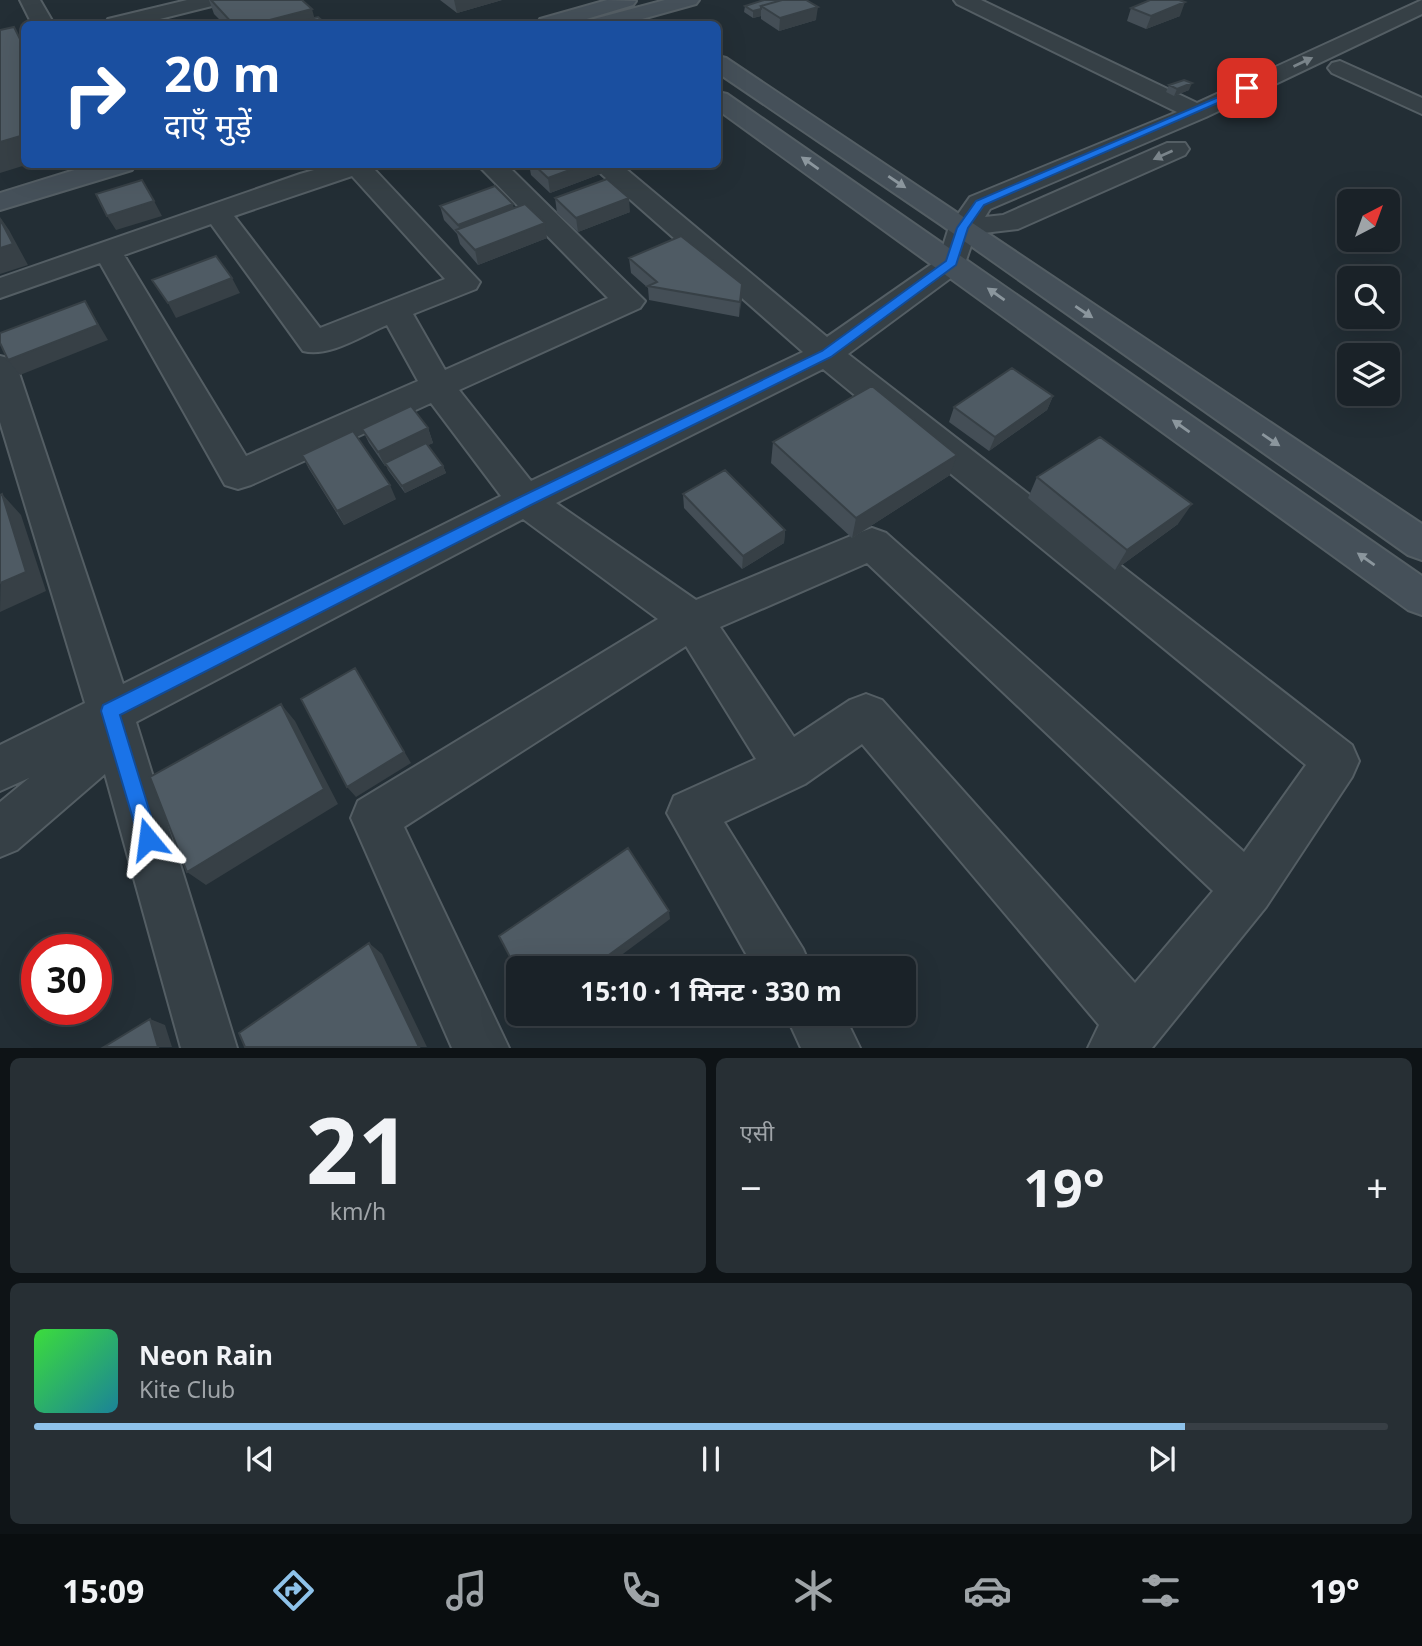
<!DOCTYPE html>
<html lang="hi">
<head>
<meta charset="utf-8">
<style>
  :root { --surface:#1a2228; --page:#272f34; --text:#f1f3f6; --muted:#9fa4a8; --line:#383f45; --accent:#8ec2ea }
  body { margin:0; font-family:"Noto Sans","Noto Sans Devanagari",sans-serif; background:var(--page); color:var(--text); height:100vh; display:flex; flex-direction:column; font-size:26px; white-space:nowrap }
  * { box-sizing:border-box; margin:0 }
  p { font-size:23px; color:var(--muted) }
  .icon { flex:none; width:38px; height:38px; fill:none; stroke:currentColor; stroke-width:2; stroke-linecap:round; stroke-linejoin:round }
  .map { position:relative; height:1048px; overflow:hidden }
  .drawer { display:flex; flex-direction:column; gap:10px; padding:10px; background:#0e1316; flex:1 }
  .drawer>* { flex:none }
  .hud { position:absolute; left:21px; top:21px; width:700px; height:147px; border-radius:10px; box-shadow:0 7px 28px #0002,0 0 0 2px var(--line); background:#1a4fa0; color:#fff; overflow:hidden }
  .needle { width:46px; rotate:41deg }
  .controls { position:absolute; left:1337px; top:189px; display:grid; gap:14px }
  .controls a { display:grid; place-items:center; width:63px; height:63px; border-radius:10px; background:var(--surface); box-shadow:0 7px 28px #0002,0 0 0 2px var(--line); font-size:35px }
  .speed { position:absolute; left:21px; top:934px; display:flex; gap:14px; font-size:35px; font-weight:700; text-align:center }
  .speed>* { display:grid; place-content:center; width:91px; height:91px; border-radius:50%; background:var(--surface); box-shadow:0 7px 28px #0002,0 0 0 2px var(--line); line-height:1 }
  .speed .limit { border:10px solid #d22; background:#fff; color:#111 }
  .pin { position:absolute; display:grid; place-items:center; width:60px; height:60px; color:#fff; margin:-30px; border-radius:14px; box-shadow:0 4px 10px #0006 }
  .me { position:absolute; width:77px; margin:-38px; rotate:344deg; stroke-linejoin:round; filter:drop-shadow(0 0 5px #0008) }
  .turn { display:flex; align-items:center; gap:24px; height:147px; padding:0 28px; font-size:32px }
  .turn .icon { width:91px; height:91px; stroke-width:2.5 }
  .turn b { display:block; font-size:49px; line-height:60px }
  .big { font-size:52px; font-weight:700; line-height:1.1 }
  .drawer .card { flex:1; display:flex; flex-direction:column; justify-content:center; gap:10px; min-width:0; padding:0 24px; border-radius:10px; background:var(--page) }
  .drawer .dial { align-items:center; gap:0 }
  .dial b { font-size:91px; line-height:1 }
  .song { display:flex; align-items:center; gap:21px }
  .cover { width:84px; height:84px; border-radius:10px; background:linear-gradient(135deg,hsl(120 70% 55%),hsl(190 70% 35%)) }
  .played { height:7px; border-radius:4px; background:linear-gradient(90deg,var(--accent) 85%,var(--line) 85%) }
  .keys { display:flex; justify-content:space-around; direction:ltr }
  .heat { display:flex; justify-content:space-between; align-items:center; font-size:38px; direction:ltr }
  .drawer .tiles { flex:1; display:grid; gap:10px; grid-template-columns:1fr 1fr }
  .card:last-child { grid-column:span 2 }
  .trip { position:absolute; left:506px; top:956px; width:410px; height:70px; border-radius:10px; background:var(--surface); box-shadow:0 7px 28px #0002,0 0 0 2px var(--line); font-weight:700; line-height:70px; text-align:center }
  .dock { display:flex; height:112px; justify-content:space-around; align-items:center; background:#0a0e10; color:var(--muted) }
  .dock .icon { width:49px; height:49px }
  .dock .on { color:var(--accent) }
  .dock b { font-size:32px; color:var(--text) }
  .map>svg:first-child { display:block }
</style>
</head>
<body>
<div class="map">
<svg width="1422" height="1048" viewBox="0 0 1422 1048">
  <rect width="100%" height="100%" fill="#232e35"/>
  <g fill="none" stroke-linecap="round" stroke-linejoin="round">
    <g stroke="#545e64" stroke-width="4">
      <path id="street" d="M20 0H40L54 24H32Z
        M187 0H223L220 4 140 24H105L108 19Z
        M954 0H981L1197 103 1422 0V14L1206 117 990 209 985 217 1003 215 1167 143H1185L1189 149 1185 155 1018 229 975 234 963 269 848 354 1352 745 1359 761 1352 777 1266 907 1152 1048H1088L1099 1025 862 744 805 784 724 822 803 949 811 968H754L667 813 674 796 756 759 686 646 404 827 509 1048H452L351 818 358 801 658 619 523 519 136 722 237 1048H181L105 774 17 850 0 857V802L29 778 0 791V745L85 703 0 422V356L12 359 17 367 123 684 501 496 431 403 251 485 238 489 225 485 100 263 0 298V278L300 174 335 164H379L375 170 480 282 476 289 413 314 445 370 608 298 477 164H506L645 301 640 308 459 390 531 481 803 352 590 164H620L827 337 939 259 949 227 970 197 1177 112 957 4ZM352 176 445 279 320 328 234 216ZM211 224 303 351C329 358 363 335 387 325L418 381 246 456 124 255ZM823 369 1306 765 1244 852 886 533 872 528 858 533 696 600 556 503ZM867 563 1213 891 1135 983 882 700 866 694 850 700 794 737 720 627Z
        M1340 61 1422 98V114L1332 73 1328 68 1332 63Z
        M785 1013H843L860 1048H801Z"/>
    </g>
    <g stroke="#545e64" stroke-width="4">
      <path id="secondary" d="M607 0 636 1 633 5 570 24H537L540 19Z
        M665 0H699L696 4 624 24H591L594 19Z
        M718 56 726 58 1422 524V560L1408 555 940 224 718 73Z
        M718 92 727 94 1422 576V615L1408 610 718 110Z
        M94 164H136L132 170 0 210V193Z"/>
    </g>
    <use href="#street" fill="#364046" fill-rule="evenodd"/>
    <use href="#secondary" fill="#455059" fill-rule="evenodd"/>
  </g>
  <path fill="#444e56" d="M209 0H302L314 18 326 24H224L214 14Z
    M440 0H502L457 13Z
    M764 0 816 20 779 31 761 19V16L753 18 744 12 745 6Z
    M1131 8 1180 16 1146 29 1127 21Z
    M1169 85 1189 90 1174 96 1166 92Z
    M529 164H602L603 173 550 193 531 175Z
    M555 198 630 212 578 232 557 213Z
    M440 206 514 208 547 238 478 265 460 244 457 234 444 220Z
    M629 258 742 284 739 317 649 300 648 288 631 273Z
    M1053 396 1047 410 989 451 949 422 954 407Z
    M428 428 433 443 428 445 443 466 446 473 405 493 388 470 386 465 385 466 369 443 362 429Z
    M773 442 950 475 852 538 771 463Z
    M302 455 396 499 344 525 309 469Z
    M1037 477 1178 524 1115 570 1028 498Z
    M683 494 785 530 784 543 742 569 684 508Z"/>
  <path fill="#374046" d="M454 0H502L457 13Z
    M1185 2 1180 16 1146 29 1151 16Z
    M818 7 816 20 779 31 780 18Z
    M312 9 316 24H254Z
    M761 9V16L753 18V11Z
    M1192 83 1189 90 1174 96 1177 89Z
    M24 135V164H29L0 173V142Z
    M586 164H602L603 173 550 193 548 178Z
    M629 198 630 212 578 232 576 218Z
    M154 201 162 216 116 230 107 216Z
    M513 204 516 219 461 235 458 225Z
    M0 217 9 230 28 265 0 274Z
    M545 223 547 238 478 265 475 250Z
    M232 278 240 293 176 318 168 303Z
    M742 284V299L739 317 740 302Z
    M85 301 108 340 20 375 8 360Z
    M1053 396 1047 410 989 451 995 437Z
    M428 428 433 443 385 466 378 452Z
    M957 455 950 475 852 538 856 518Z
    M443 466 446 473 405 493 402 486Z
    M390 485 396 499 344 525 337 511Z
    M2 494 21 515 46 591 0 612Z
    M1192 504 1178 524 1115 570 1127 550Z
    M785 530 784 543 742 569 743 556Z
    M355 668 411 763 356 797 347 787Z
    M281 704 295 721 338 804 206 885 187 872Z
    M669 911 670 919 604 968H591Z
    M369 943 382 954 427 1047H419Z
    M150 1019 165 1025 172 1047H158Z"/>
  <path fill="#4f5b64" stroke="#374046" stroke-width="2" d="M211 0H302L312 9 254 24H233Z
    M764 0H782L761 6V9L753 11 745 6Z
    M782 0H806L818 7 780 18 761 6Z
    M1150 0H1179L1185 2 1151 16 1131 8Z
    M318 17 326 24H290Z
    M14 27 24 47V135L0 142V30Z
    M1184 80 1192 83 1177 89 1169 85Z
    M533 164H586L548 178Z
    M607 179 629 198 576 218 555 198Z
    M142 180 154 201 107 216 96 194Z
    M495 186 513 204 458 225 440 206Z
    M525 204 545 223 475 250 456 230Z
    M0 219 13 244 0 248Z
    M681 236 742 284 740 302 648 286 657 282 629 258Z
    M216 256 232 278 168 303 152 280Z
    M85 301 98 325 8 360 0 343V333Z
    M1012 368 1053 396 995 437 954 407Z
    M872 386 957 455 856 518 773 442Z
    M411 406 428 428 378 452 362 429Z
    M353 431 390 485 337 511 302 455Z
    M1100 437 1192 504 1127 550 1037 477Z
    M426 443 443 466 402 486 385 463Z
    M725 470 785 530 743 556 683 494Z
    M2 494 26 572 0 583V495Z
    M355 668 404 752 347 787 301 699Z
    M281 704 324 789 187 872 150 777Z
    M628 848 669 911 591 968H518V972L499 936Z
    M369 943 419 1047H245L239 1033Z
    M150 1019 158 1047H104Z"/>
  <defs><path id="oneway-solid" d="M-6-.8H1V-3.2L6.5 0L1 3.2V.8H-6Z" transform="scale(1.75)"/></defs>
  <g fill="#7a848a">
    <use href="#oneway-solid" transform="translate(1303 62) rotate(-25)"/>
    <use href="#oneway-solid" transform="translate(1163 155) rotate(156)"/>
  </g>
  <g fill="#8b969d">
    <use href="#oneway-solid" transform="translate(810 163) rotate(-145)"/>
    <use href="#oneway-solid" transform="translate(897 182) rotate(34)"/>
    <use href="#oneway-solid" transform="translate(996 294) rotate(-145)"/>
    <use href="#oneway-solid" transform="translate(1084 312) rotate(34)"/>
    <use href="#oneway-solid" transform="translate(1181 426) rotate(-145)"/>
    <use href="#oneway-solid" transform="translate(1271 440) rotate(34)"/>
    <use href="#oneway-solid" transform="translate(1366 559) rotate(-145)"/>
  </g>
  <path fill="#1a73e8" stroke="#114b97" stroke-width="2" d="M1244 86 1252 88 984 205 968 228 956 265 831 357 531 505 120 715 158 839 155 846 148 849 141 846 101 711 103 705 520 497 822 351 946 261 957 228 976 201Z"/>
</svg>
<div class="controls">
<a><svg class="needle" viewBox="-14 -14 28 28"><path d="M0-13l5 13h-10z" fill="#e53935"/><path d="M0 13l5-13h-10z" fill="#9fa4a8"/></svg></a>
<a><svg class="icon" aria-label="search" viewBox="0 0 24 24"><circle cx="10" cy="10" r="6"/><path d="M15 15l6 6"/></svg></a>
<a><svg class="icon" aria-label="layers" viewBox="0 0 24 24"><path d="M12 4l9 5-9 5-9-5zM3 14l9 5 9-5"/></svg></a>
</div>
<div class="speed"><div class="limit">30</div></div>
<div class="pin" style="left:1247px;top:88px;background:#d93025"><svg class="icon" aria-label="arrive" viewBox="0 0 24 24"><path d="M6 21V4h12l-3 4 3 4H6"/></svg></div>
<svg class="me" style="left:148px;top:839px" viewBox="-20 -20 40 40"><path d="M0-17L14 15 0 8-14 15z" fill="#1a73e8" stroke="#fff" stroke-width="4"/></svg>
<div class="trip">15:10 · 1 मिनट · 330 m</div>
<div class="hud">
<div class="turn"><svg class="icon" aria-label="right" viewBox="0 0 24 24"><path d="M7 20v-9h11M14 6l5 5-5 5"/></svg><div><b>20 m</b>दाएँ मुड़ें</div></div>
</div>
</div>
<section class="drawer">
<div class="tiles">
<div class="card dial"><b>21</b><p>km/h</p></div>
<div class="card"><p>एसी</p>
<div class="heat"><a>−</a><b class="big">19°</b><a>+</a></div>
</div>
<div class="card">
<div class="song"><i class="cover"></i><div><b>Neon Rain</b><p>Kite Club</p></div></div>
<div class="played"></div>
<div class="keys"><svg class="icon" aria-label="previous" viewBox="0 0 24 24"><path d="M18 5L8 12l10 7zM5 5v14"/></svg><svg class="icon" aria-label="pause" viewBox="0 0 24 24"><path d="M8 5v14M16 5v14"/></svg><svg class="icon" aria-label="next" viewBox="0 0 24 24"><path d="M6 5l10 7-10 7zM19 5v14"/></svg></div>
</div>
</div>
</section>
<nav class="dock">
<b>15:09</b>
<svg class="icon on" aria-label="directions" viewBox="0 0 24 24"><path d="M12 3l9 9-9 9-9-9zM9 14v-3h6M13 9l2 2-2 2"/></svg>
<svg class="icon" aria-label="music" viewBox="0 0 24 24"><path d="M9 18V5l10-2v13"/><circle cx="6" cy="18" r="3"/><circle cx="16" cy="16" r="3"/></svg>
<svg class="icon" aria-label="phone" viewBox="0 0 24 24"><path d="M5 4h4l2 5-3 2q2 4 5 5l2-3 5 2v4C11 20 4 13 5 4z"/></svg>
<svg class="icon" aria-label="climate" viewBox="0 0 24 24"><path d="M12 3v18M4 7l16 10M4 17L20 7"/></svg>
<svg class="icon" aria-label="car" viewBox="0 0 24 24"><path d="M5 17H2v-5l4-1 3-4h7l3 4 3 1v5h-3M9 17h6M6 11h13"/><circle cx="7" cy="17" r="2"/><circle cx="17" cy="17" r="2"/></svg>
<svg class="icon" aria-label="filters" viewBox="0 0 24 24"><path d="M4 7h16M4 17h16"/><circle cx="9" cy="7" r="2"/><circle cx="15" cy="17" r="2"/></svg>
<b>19°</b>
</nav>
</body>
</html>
